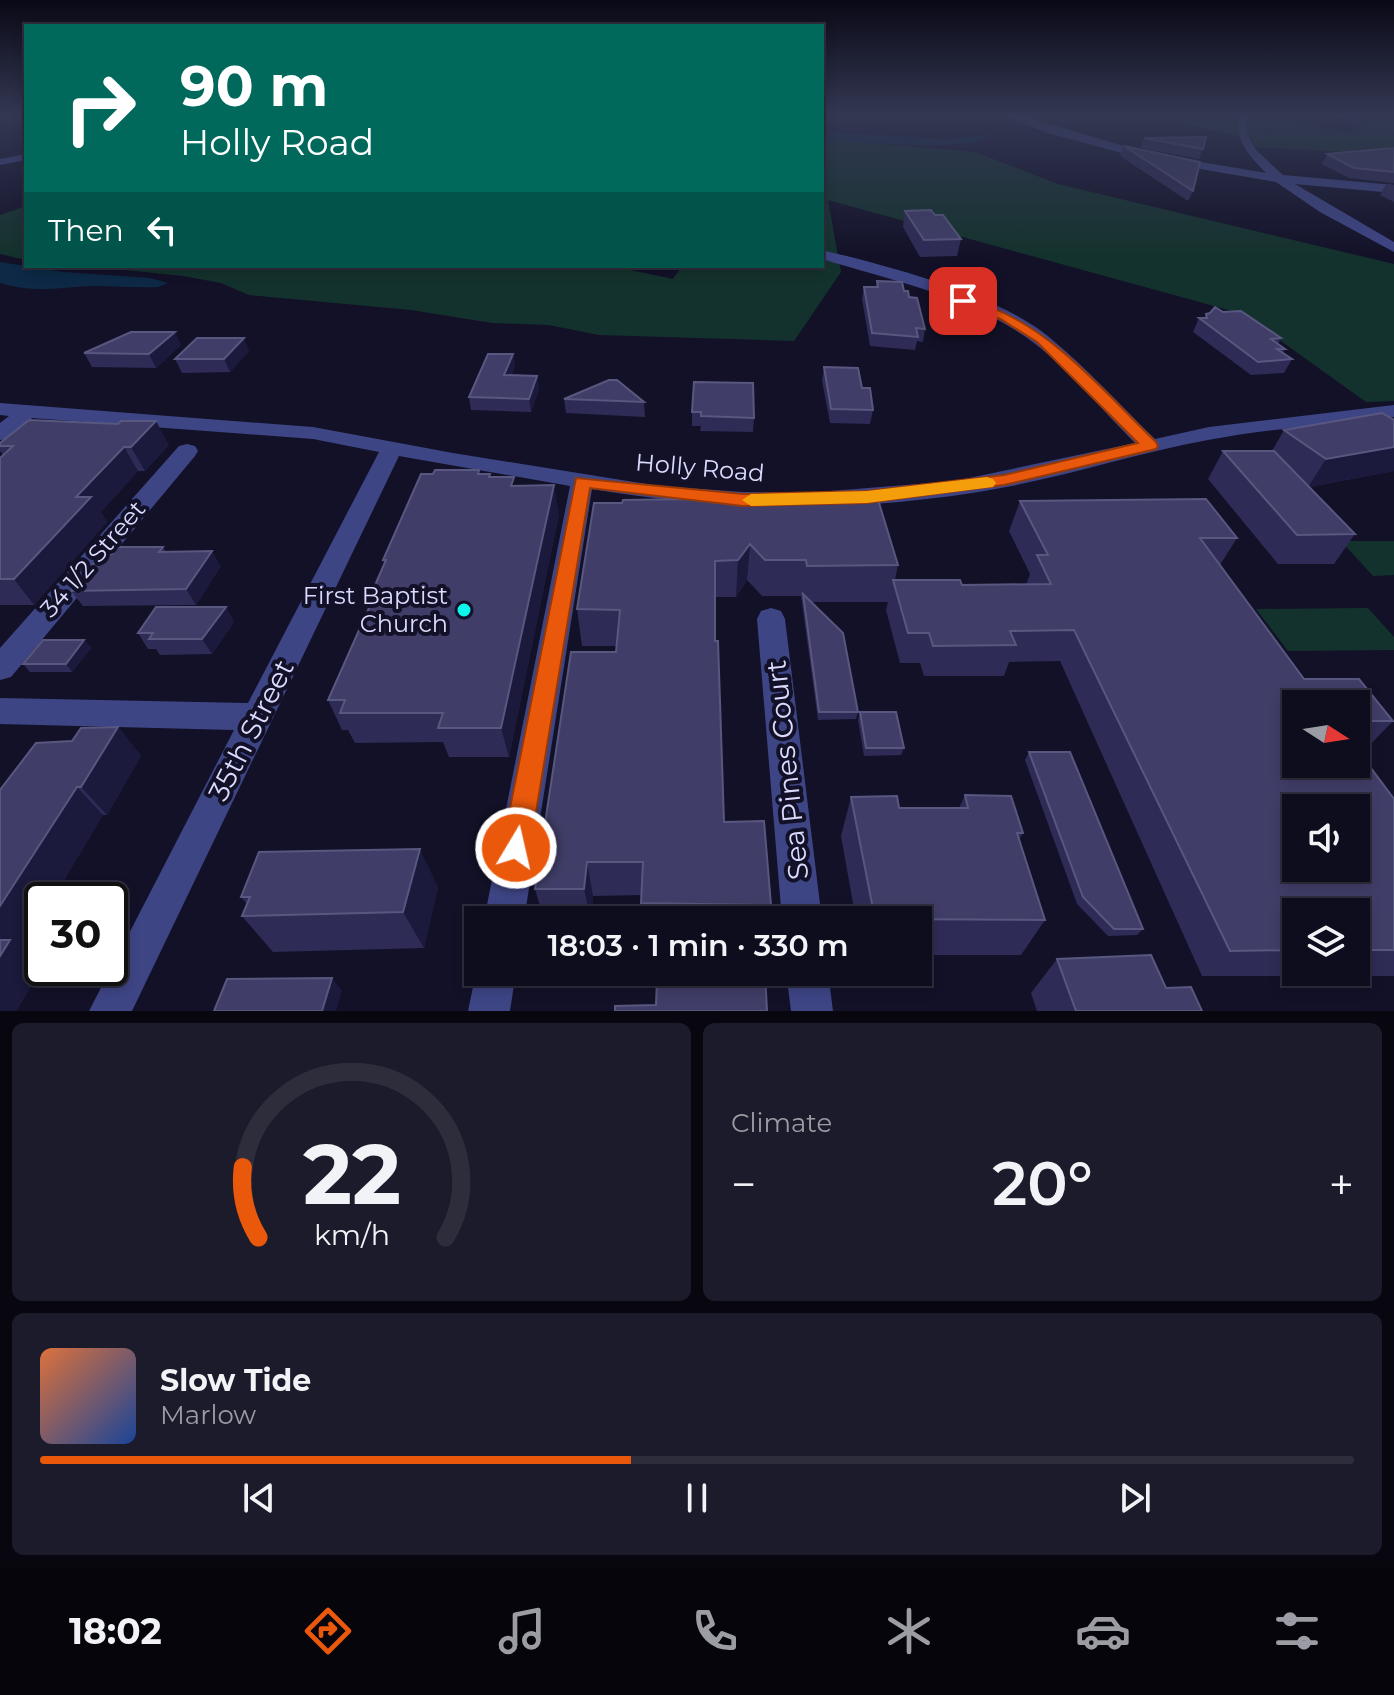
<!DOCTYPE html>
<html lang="en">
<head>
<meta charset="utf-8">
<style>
  :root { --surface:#0e0d1e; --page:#1c1b2b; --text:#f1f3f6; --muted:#9b9ca4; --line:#2e2d3c; --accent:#ea580c }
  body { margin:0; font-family:Montserrat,sans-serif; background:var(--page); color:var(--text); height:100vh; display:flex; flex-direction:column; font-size:30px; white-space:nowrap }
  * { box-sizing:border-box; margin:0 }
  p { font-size:26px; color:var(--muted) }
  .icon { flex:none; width:44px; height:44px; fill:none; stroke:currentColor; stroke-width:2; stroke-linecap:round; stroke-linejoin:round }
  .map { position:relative; height:1011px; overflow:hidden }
  .details { display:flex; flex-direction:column; gap:12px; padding:12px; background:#080710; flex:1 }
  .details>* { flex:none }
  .hud { position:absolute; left:24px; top:24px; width:800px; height:244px; border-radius:0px; box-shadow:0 4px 12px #0003,0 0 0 2px var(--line); background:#00695c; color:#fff; overflow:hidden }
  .needle { width:52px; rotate:102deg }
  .tools { position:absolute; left:1282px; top:690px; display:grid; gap:16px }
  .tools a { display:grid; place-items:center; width:88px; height:88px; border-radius:0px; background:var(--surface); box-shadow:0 4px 12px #0003,0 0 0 2px var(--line); font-size:40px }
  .speed { position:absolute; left:24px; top:882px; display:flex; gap:16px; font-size:40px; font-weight:700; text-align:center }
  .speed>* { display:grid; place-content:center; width:104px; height:104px; border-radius:50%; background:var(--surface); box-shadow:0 4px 12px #0003,0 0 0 2px var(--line); line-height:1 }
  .speed .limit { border:4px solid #111; border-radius:12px; background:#fff; color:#111 }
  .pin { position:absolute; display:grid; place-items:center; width:68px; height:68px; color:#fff; margin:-34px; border-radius:16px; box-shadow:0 4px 12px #0006 }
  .me { position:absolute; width:88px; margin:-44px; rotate:9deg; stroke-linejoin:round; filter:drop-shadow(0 0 6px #0008) }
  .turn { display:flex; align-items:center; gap:28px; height:168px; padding:0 24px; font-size:36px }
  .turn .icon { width:104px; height:104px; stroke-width:2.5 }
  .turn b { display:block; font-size:56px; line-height:68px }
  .then { display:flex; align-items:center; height:76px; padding:0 24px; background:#0003; gap:16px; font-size:30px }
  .big { font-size:60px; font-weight:600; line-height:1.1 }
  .details .card { flex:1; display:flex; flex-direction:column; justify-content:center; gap:12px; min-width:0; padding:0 28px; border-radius:12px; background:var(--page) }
  .details .dial { align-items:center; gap:0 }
  .dial svg { height:208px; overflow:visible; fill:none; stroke:var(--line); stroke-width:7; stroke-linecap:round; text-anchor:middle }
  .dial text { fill:var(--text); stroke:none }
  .song { display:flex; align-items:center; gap:24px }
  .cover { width:96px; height:96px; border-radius:12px; background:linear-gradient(135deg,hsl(20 70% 55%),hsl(220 70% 35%)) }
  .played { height:8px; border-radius:4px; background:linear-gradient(90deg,var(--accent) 45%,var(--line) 45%) }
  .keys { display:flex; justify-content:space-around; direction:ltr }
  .heat { display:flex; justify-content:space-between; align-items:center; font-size:44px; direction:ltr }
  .details .tiles { flex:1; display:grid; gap:12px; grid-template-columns:1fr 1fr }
  .card:last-child { grid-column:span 2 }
  .trip { position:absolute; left:464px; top:906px; width:468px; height:80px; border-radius:0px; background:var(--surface); box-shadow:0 4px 12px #0003,0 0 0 2px var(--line); font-weight:600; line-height:80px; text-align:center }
  .tab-bar { display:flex; height:128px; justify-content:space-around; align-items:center; background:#06050c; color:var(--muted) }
  .tab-bar .icon { width:56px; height:56px }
  .tab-bar .selected { color:var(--accent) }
  .tab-bar b { font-size:36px; color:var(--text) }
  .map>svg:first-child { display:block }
</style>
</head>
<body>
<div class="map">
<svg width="1394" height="1011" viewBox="0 0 1394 1011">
  <rect width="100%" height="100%" fill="#121128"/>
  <path fill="#14322d" d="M1141 114H1265L1348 133 1376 114H1394V149L1347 152 1255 147 1251 139Z
    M822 139 975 152 1058 184 1394 264V401L1366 402 1243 314 828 200 841 272 794 341 599 335 549 325 492 323 411 310 249 295 221 283 183 276 85 266H612L673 279 682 266H822Z
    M26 206V260L0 254V215Z
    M1341 541H1394V575L1373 576Z
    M1368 608 1394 637V650L1288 651 1256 609Z"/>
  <path fill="#0d2946" d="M822 132 945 139 991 135C970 154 855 141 822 139Z
    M0 262 64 272 150 278 168 283 158 287C137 288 116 286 94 286 58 287 37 294 0 283Z"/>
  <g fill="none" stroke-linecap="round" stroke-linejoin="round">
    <path fill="#3e4585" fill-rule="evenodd" d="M1000 114H1015L1148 153 1266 173C1248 154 1235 141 1238 114H1248L1246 132 1256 150 1283 175 1394 185V193L1295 184 1394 242V252L1320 212 1276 182 1148 160 1048 133Z
      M26 154V160L0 165V159Z
      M822 250C888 266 997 294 1049 337 1087 368 1120 405 1155 439L1209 427 1394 405V417C1332 425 1269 428 1208 440 1138 453 1071 475 1001 488 865 513 729 512 592 489L524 920H484L570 486 399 456 132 1011H89L234 730 0 724V698L248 703 379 452 313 439 32 418 8 439 0 440V423L9 416 0 415V403L313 427 453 453 659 486 743 492 806 493 955 481 1135 443C1104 412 1068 369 1034 343 974 297 893 281 822 259Z
      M187 444 195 446 198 451 195 456 11 677 0 680V648L179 446Z
      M771 608 781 611 785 619 822 920H782L757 619 761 611Z
      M478 963V972H516L510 1011H468Z
      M786 972H828L833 1011H791Z"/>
  </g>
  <path fill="#2e2b56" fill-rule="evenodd" d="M1321 114H1379L1363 122 1320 115Z
    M1144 138 1203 149 1199 159 1140 148Z
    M1124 146 1193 191 1188 201 1120 156Z
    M1394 148V183L1349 178 1322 164 1327 154Z
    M1386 184 1394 185V202L1380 195Z
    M905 211 935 215 961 239 957 256 920 257 903 227Z
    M877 281 904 291 909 297 925 329 923 342 917 341 915 350 870 346 862 299 864 287H876Z
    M1206 314 1281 338 1278 344 1285 349 1283 353 1292 359 1284 373 1251 375 1193 332 1199 318H1204Z
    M181 345 156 368 92 367 84 353Z
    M249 351 230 372 182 373 175 359Z
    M513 354 515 366 511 376H537L539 388 531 412 471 410 469 397Z
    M824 367 862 388 873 410 870 424 830 423 822 381Z
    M564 399 644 402 645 417 566 413Z
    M692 412 754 418 753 432 700 431 701 426H692Z
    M1394 420V471L1309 487 1355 534 1334 564H1278L1208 479 1223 451H1272L1284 430Z
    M0 443 169 445 145 471H138L101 512 107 522 34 605H0V458L3 455 0 451Z
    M480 474H490L491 477 516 486 559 514 509 757H449L443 742 355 743 348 730H342L328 700 370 606 368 601 384 564 383 560Z
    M821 493 898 565 895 580 962 585H1026L1030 574 1009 531 1020 501 1237 538 1220 565 1304 679 1393 721 1364 751H1359L1394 799V976H1202L1060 661 1009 662 1004 676H924L920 663H900L886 610 888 602H811L858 712 856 719 818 720 801 596H762L747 580 736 597H715V641L724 822 771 905 769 920H643L641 895 593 896 591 920H544L535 889 616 652 617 646H582L577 609 622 503 820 504ZM1296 704H1356V764ZM1296 912H1356V972H1296Z
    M163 547 166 552 221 566 196 605 83 606 71 591 112 554Z
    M226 607 234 622 212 654 160 655 156 649H148L138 633Z
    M84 640 91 648 72 672H30L23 664Z
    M860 712 904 748 901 755 864 756 858 720Z
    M118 727 141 756 107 815H103L52 900H42V917L23 949 42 963V968L16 1011H0L72 741Z
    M1029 752 1143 929 1137 935 1108 936 1077 904 1025 760Z
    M965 795 1023 833 1019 840 1045 920 1021 955H918V920H856L841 836 851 797 899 808H959Z
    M438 887 424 948 273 952 242 916 247 904 241 897Z
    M1057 959 1166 988 1202 1011H1037L1031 993Z"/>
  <path fill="#1b193c" d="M1367 114H1379L1363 122Z
    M175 332 181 345 156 368 149 354Z
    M244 338 249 351 230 372 224 359Z
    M513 354 515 366 506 388 504 375Z
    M537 376 539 388 531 412 529 399Z
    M156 421 169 445 145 471 131 447Z
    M124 447 138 471 101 512 107 522 34 605 14 579 76 497Z
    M1394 447V471L1308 487 1326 459Z
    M554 485 559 514 509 757 501 728Z
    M750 544 747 580 736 597 738 560Z
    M212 551 221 566 196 605 186 589Z
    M226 607 234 622 212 654 202 639Z
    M84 640 91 648 72 672 66 664Z
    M118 727 141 756 107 815 81 787Z
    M77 787 103 815 52 900H42V917L23 949 42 963V968L16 1011H0V906Z
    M420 849 438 887 424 948 403 912Z
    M587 862 593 896 591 920 584 889Z
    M332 978 342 991 336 1011H322Z"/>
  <path fill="#403e68" stroke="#58577f" stroke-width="2" fill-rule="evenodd" d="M1206 137 1203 149 1144 138Z
    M1124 146 1200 162 1193 191Z
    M1394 148V172L1354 168 1327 154Z
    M931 210 935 215H943L961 239 924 240 905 211Z
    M877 281 902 282 904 291H908L909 297 917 298 925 329 916 328 918 337 872 333 864 287H878Z
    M1215 307 1223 312 1241 311 1281 338 1271 339 1285 349H1277L1292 359 1258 362 1199 318H1207L1206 314 1210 313Z
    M131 332H175L149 354 84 353Z
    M197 338H244L224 359H175Z
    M488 354H513L504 375 537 376 529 399 469 397Z
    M824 367 858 368 862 388H870L873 410 831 409Z
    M609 380H617L644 402 564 399Z
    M694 382 753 383 754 418 701 416V412H692Z
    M1382 413 1394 420V447L1326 459 1284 430Z
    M29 420 118 424 121 421H156L131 447H124L76 497H91L14 579H0V458L13 446H0V443Z
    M1223 451H1274L1355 534 1297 535Z
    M435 470H479L478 474H490L489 477H514L511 486 554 485 501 728H438L443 713H340L345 700H328L372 601H368L386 560H383L421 474H433Z
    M821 493H876L898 565 807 566 806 560H765L750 544 738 560 715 561V641H718L724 822 764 821 771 905 641 903 643 862H587L584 889H535L571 652H616L620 610 577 609 594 503H622L623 500 689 499 739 501V504H823Z
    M1206 499 1237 538H1200L1304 679H1359L1393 721H1356V704H1296V764H1356V748L1394 799V950H1356V912H1296V950L1230 951 1074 630 1010 631 1016 645 933 646 929 633H908L893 580H960L962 585 1051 584 1037 555H1048L1020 501ZM1296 808H1356V868H1296Z
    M118 547H163L159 552 212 551 186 589 71 591 102 554H112Z
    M803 594 843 633 858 712H819Z
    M156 607H226L202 639H149L153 633H138Z
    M43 640H84L66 664H23Z
    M860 712H896L904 748H866Z
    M118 727 81 787H77L0 906V790L36 743 72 741 81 728Z
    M1029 752H1070L1143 929H1114L1083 897Z
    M965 795 1011 796 1023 833H1017L1045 920 875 919 851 797 897 796 899 808H968Z
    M420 849 403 912 242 916 250 897H241L259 852Z
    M0 940H10L0 956Z
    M1151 955 1166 988 1191 987 1202 1011H1076L1057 959Z
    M692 972H765L767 1011H615V1006L656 1005 657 979 692 978Z
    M332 978 322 1011H214L227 979Z"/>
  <linearGradient id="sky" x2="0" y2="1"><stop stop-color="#0a0916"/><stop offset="0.45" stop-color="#333853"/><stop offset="1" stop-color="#333853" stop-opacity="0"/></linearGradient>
  <rect width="1394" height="256" fill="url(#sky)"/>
  <path fill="#ea580c" stroke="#983908" stroke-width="2" d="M959 298C969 297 979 302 988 306 1056 332 1105 393 1156 442L1158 446 1156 449 1004 485 867 503 743 506 590 488 530 848 526 857 516 861 506 857 502 848 576 478 743 494 867 491 1004 475 1138 443 1037 342 1002 320 959 303Z"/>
  <path fill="#f59e0b" d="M987 477 993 479 996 483 993 487 867 503 751 506 742 500 751 494 867 491Z"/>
  <circle fill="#0df6ed" stroke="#121128" stroke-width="3" cx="464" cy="610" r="8"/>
  <g text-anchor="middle" stroke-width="8" stroke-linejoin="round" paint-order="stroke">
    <g font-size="24" fill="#dadbfe" stroke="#121128">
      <text transform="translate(700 468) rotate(5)" y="8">Holly Road</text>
      <text transform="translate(93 559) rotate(-49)" y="8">34 1/2 Street</text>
    </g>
    <g font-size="24" fill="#dadbfe" stroke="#121128" text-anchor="end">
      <text x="448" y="604">First Baptist<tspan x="448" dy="28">Church</tspan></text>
    </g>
    <g font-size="28" fill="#dadbfe" stroke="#121128">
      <text transform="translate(251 730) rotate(-63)" y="10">35th Street</text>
      <text transform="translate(787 770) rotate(-96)" y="10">Sea Pines Court</text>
    </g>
  </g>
</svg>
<div class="tools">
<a><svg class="needle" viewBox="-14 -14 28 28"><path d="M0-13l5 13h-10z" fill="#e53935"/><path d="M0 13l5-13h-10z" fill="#9b9ca4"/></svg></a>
<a><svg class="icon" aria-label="sound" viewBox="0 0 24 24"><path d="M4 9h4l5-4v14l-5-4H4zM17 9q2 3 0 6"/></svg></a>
<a><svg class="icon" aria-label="layers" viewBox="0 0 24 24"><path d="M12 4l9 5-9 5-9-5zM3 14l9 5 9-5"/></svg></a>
</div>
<div class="speed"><div class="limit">30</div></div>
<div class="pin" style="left:963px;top:301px;background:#d93025"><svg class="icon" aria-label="arrive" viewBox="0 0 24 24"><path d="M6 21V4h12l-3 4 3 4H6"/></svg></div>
<svg class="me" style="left:516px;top:848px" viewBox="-20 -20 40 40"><circle r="17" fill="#ea580c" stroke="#fff" stroke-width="3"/><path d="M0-11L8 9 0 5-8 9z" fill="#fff"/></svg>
<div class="trip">18:03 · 1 min · 330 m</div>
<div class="hud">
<div class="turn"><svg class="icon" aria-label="right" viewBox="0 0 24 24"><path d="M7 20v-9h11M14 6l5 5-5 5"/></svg><div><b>90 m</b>Holly Road</div></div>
<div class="then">Then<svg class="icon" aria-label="left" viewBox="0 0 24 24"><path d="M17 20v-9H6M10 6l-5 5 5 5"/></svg></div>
</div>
</div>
<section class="details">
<div class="tiles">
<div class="card dial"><svg viewBox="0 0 100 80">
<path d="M14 69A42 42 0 1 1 86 69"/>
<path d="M14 69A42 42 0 0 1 8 42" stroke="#ea580c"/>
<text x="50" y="56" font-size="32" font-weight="700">22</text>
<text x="50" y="72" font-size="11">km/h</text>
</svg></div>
<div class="card"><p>Climate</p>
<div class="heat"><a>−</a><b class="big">20°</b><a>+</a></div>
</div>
<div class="card">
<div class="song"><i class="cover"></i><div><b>Slow Tide</b><p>Marlow</p></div></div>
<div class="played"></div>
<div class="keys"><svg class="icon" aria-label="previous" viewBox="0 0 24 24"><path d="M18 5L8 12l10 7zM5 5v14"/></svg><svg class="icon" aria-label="pause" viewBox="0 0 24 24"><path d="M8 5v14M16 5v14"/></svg><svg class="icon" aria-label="next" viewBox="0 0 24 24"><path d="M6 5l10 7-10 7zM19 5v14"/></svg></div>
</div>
</div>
</section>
<nav class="tab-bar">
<b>18:02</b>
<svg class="icon selected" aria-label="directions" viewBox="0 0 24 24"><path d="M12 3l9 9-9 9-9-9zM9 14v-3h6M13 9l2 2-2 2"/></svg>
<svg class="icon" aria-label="music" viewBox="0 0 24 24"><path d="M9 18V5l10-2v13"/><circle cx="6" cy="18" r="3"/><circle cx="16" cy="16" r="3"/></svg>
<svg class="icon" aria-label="phone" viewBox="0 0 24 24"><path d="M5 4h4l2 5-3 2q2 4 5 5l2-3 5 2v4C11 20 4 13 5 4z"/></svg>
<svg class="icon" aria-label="climate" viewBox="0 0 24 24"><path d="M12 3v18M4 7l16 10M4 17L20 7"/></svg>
<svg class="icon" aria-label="car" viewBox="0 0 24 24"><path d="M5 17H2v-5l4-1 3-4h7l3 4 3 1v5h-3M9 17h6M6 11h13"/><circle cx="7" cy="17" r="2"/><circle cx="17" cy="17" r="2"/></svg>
<svg class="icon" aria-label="filters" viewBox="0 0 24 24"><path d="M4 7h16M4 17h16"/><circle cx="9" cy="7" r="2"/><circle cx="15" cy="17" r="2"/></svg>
</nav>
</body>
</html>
